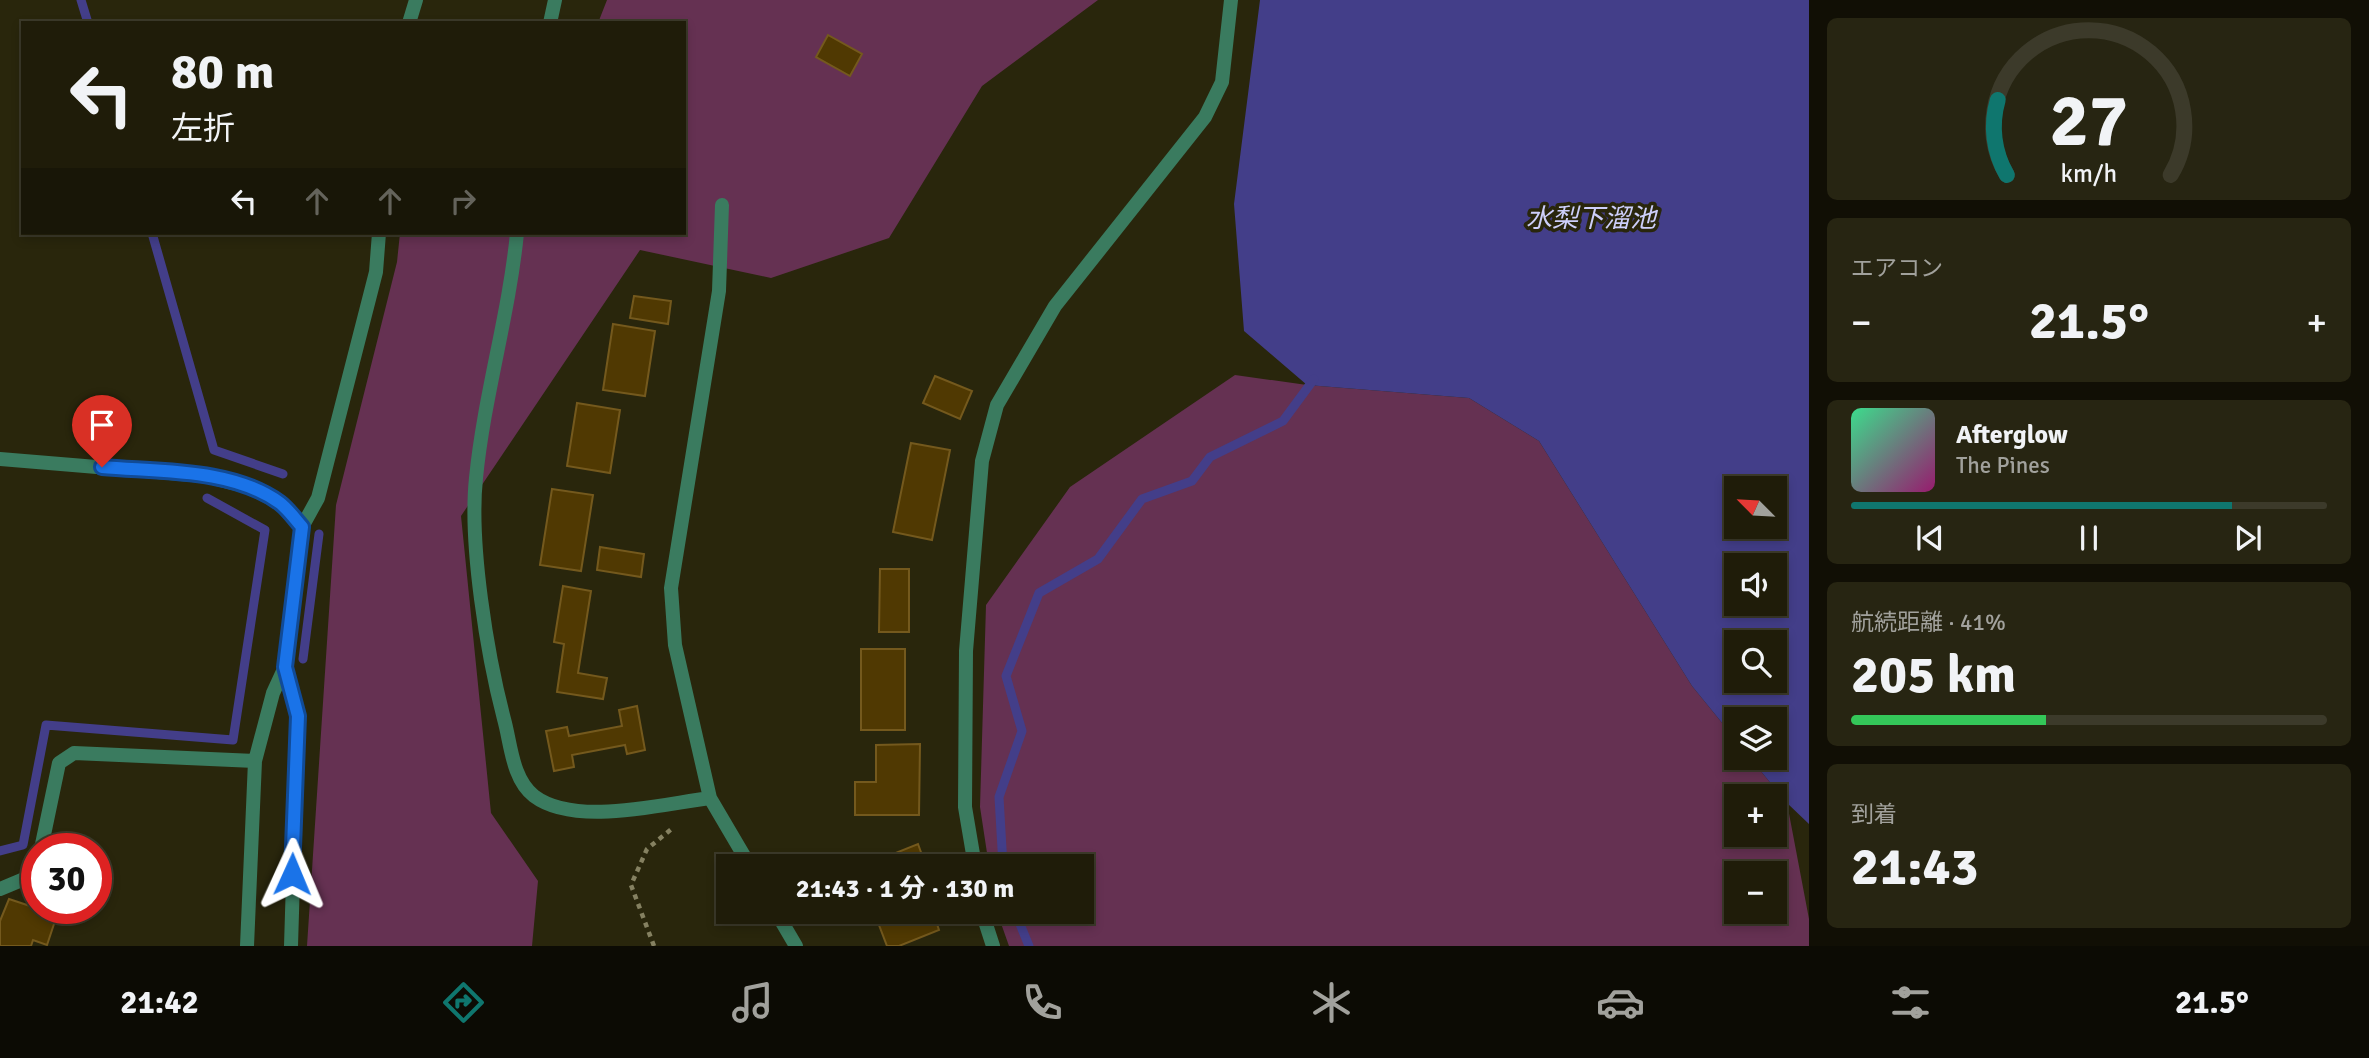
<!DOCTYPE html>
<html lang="ja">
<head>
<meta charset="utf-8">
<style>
  :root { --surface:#1f1c09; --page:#272512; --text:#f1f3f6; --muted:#a1a19c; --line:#3c3a2a; --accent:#0f766e }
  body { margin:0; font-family:Signika,"Noto Sans JP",sans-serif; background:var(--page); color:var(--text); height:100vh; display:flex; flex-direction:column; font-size:26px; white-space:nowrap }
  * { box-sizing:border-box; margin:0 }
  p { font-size:23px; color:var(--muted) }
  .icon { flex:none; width:38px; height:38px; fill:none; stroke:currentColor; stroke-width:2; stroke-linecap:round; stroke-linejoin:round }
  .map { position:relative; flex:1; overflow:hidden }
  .details { display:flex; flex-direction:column; gap:18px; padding:18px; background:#110f05; width:560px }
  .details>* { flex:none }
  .guide { position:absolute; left:21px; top:21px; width:665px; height:214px; border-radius:0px; box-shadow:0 4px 10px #0003,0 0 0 2px var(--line); background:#1f1c09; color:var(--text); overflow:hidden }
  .needle { width:46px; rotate:294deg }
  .tools { position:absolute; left:1724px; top:476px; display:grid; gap:14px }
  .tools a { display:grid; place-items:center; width:63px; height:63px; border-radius:0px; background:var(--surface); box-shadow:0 4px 10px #0003,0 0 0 2px var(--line); font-size:35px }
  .speed { position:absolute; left:21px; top:833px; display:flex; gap:14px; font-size:35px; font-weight:700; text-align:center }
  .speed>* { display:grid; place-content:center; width:91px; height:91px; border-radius:50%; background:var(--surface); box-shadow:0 4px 10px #0003,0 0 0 2px var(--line); line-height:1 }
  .speed .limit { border:10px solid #d22; background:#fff; color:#111 }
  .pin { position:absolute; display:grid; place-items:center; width:60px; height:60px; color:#fff; margin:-72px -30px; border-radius:50% 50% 50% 0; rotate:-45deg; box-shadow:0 0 7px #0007 }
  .pin .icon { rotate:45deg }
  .me { position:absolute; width:77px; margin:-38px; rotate:1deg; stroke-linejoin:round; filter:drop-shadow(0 0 5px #0008) }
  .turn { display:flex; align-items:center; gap:24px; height:147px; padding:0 35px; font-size:32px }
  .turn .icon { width:91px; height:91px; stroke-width:2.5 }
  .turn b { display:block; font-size:49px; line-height:60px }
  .lanes { display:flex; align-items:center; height:66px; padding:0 35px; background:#0003; justify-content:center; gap:35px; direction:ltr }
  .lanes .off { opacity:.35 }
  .big { font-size:52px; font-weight:700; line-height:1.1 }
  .details .widget { flex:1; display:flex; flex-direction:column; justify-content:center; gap:10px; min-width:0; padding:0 24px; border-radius:10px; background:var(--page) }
  .details .dial { align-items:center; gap:0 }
  .dial svg { height:182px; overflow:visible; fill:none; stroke:var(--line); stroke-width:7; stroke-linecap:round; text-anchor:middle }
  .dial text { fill:var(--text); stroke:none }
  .song { display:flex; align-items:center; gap:21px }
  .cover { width:84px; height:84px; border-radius:10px; background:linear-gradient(135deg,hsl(150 70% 55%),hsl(320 70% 35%)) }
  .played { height:7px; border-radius:4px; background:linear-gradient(90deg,var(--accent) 80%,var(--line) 80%) }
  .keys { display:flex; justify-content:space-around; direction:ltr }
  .heat { display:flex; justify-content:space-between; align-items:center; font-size:38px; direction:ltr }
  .charge { height:10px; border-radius:5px; background:linear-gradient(90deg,#34c759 41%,var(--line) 0) }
  .trip { position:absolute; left:716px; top:854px; width:378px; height:70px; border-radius:0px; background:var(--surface); box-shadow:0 4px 10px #0003,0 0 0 2px var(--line); font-weight:700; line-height:70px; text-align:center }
  .menu { display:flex; height:112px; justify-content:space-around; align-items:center; background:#0c0b04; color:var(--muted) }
  .menu .icon { width:49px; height:49px }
  .menu .active { color:var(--accent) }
  .menu b { font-size:32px; color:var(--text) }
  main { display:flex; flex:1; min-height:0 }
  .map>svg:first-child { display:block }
</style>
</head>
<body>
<main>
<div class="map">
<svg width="1809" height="946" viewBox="0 0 1809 946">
  <rect width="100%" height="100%" fill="#29260c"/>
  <path fill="#653152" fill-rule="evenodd" d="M607 0H1098L982 86 889 238 771 278 640 250 461 516 491 813 538 881 532 946H307L336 505 397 262 400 233H684V23H598Z
    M1235 375 1307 385 1469 398 1539 441 1692 686 1736 740V758H1750L1787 803 1809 919V946H1009L997 912H1082V866H989L980 807 986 605 1070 487ZM1736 796H1774V835H1736ZM1736 873H1774V912H1736Z"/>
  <path fill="#433e89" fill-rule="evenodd" d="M1260 0H1809V824L1787 803 1750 758H1774V719H1736V740L1692 686 1539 441 1469 398 1307 385 1244 331 1234 204ZM1736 488H1774V527H1736ZM1774 565V604H1736V565ZM1774 642V681H1736V642Z"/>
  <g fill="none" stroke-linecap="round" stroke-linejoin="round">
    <path stroke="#433e89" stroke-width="9" d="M81 0 88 23
      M152 233 214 450 283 474
      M303 659 319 534
      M0 851 23 845 46 725 233 740 265 530 207 498
      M1003 866 999 797 1022 731 1006 676 1039 593 1098 559 1142 499 1192 481 1210 457 1283 421 1314 379
      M1015 912 1029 946"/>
  </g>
  <path fill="#503902" stroke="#74591d" stroke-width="2" d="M828 35 862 54 850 76 816 57Z
    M634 296 671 301 668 324 630 318Z
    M613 324 655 331 645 396 603 390Z
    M935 376 972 391 960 419 923 403Z
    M577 403 620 410 610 473 567 466Z
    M911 443 950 450 932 540 893 532Z
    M552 489 593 495 581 571 540 565Z
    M600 547 644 554 641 577 597 570Z
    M880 569H909V632H879Z
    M563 586 591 591 578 673 607 678 603 699 557 692 564 644 554 642Z
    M861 649H905V730H861Z
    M637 706 645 750 627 754 625 745 572 755 574 767 554 771 546 731 567 727 569 736 622 726 619 710Z
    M920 744 919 815H855V782H876V745Z
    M918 844 926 866H880L878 860Z
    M9 899 57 915 47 945 33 940 31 946H0V921Z
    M916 912H933L939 930 899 946H887L879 925Z"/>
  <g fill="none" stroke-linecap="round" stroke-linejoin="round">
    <path stroke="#858161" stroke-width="4.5" stroke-dasharray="5 5" stroke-linecap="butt" d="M654 946 631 885 647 849 674 827"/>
    <path stroke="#3a7b5f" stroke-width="14" d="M409 23 416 0
      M550 23 555 0
      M722 205 719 291 671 588 675 645 710 798 750 866
      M517 233C509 315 484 396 476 478 469 544 487 654 504 719 511 744 512 779 534 796 575 827 662 804 710 798
      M0 459 205 476 248 487 280 503 302 527
      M285 667 298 716 291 946
      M41 849 59 763 74 753 255 761
      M975 866 965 807 966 651 982 461 997 405 1055 306 1205 117 1222 82 1231 0
      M0 889 36 874 37 868
      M776 912 796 946
      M982 912 993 946
      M247 946 255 761 273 693 285 667 302 527 318 498 376 272 379 233"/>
  </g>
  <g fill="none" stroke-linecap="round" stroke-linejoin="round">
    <g stroke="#114b97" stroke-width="18">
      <path id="route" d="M102 467C159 472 232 468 280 503 288 509 295 519 302 527L285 667 298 716 292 874"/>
    </g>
    <use href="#route" stroke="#1a73e8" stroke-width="12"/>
  </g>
  <g text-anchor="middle" stroke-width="7" stroke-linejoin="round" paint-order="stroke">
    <g font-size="26" font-style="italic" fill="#cdcffa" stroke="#29260c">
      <text x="1591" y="227">水梨下溜池</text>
    </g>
  </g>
</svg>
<div class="tools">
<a><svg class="needle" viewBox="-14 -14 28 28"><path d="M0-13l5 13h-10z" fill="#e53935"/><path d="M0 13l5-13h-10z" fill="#a1a19c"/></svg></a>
<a><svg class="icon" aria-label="sound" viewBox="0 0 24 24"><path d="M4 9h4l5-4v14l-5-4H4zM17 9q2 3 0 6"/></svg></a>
<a><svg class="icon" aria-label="search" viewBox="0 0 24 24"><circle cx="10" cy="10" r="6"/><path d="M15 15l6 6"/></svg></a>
<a><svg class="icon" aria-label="layers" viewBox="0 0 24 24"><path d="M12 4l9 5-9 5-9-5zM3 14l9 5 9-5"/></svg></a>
<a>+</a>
<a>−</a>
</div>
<div class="speed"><div class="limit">30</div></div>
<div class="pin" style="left:102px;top:467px;background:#d93025"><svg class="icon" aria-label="arrive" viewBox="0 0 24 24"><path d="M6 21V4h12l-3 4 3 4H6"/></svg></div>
<svg class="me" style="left:292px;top:874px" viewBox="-20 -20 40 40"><path d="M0-17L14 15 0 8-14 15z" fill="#1a73e8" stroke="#fff" stroke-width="4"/></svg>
<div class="trip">21:43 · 1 分 · 130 m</div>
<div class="guide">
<div class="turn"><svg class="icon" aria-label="left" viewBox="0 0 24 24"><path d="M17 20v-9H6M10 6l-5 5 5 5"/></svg><div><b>80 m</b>左折</div></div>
<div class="lanes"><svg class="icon" aria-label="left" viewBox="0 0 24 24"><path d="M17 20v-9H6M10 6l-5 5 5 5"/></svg><svg class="icon off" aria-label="ahead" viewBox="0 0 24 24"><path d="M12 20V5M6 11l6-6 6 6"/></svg><svg class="icon off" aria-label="ahead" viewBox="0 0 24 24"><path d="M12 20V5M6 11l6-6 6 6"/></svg><svg class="icon off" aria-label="right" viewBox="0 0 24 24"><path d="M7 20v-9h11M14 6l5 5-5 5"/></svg></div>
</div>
</div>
<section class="details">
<div class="widget dial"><svg viewBox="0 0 100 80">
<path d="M14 69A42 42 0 1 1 86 69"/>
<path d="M14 69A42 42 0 0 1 10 36" stroke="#0f766e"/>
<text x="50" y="56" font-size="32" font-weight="700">27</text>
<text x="50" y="72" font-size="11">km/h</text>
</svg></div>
<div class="widget"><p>エアコン</p>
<div class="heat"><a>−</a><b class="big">21.5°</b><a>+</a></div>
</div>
<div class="widget">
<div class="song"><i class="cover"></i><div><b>Afterglow</b><p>The Pines</p></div></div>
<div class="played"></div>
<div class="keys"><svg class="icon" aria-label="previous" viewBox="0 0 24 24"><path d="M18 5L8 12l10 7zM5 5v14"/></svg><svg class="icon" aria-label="pause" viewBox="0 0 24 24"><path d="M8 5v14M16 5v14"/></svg><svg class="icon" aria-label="next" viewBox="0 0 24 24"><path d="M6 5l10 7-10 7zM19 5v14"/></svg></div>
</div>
<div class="widget"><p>航続距離 · 41%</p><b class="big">205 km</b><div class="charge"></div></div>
<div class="widget"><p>到着</p><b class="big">21:43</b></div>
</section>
</main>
<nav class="menu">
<b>21:42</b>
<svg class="icon active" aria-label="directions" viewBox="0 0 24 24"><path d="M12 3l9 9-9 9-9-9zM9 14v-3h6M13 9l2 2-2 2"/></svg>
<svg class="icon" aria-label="music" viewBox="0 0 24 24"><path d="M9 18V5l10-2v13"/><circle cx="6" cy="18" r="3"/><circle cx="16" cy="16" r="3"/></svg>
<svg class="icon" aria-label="phone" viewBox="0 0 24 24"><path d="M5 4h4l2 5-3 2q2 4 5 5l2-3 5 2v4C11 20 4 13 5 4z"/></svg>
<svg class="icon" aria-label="climate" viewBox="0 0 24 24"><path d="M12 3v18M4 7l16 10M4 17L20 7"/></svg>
<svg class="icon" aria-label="car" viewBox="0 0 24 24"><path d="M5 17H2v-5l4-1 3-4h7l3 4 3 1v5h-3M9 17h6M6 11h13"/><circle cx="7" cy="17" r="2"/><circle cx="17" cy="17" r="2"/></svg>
<svg class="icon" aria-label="filters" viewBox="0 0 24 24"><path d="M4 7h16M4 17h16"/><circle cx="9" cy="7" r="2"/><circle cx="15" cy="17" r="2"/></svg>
<b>21.5°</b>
</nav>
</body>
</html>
